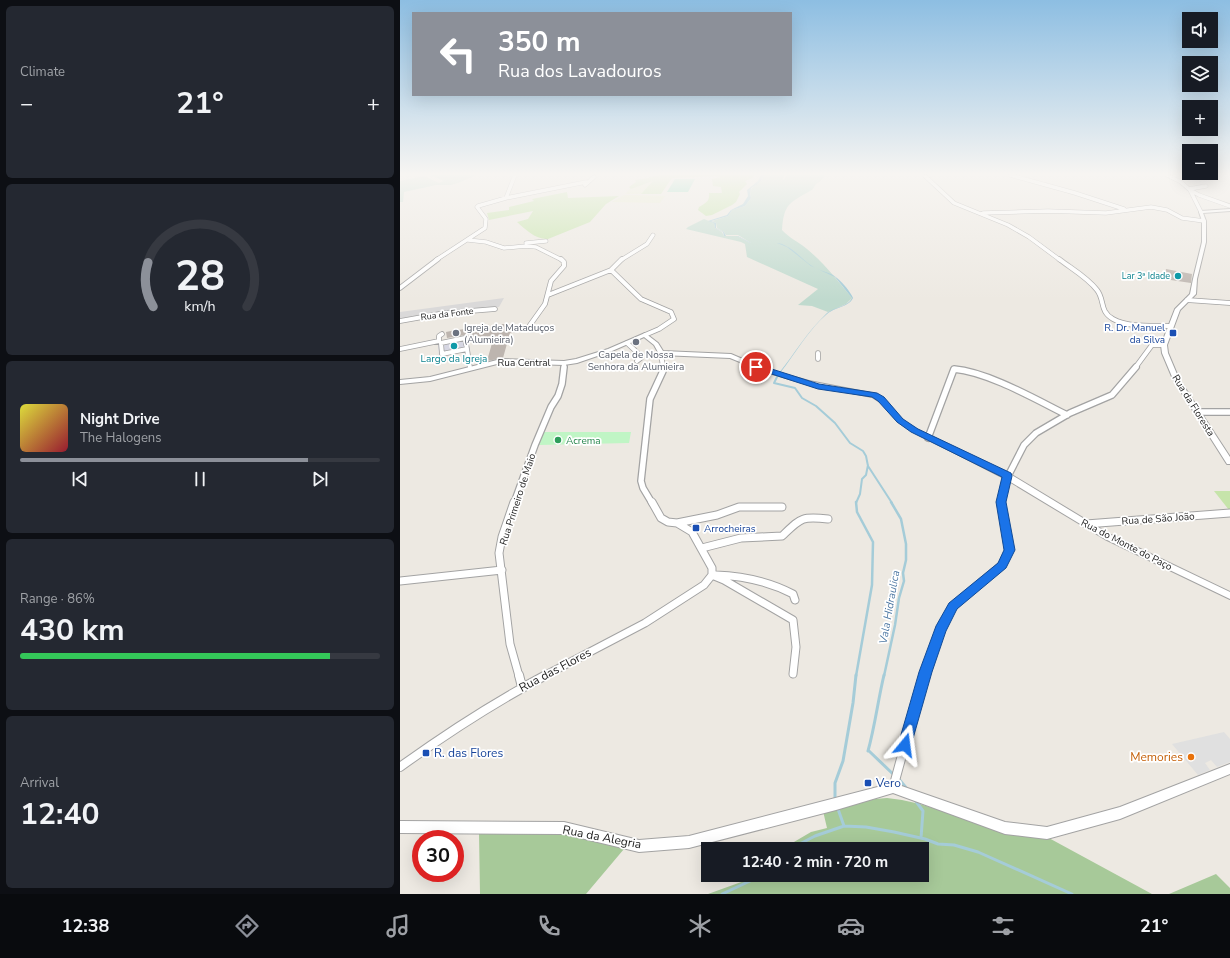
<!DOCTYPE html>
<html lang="en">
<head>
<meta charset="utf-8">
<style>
  :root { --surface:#171b24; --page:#242831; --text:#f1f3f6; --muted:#9ea1a6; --line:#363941; --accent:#8c9099 }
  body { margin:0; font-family:"Nunito Sans",sans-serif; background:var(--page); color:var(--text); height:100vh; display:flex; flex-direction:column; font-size:15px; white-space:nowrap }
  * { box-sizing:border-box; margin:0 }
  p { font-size:13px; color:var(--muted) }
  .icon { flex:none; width:22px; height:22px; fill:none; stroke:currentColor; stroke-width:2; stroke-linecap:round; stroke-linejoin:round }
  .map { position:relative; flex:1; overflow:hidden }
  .details { display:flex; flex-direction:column; gap:6px; padding:6px; background:#0d0f14; width:400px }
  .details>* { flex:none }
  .banner { position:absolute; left:12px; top:12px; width:380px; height:84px; border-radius:0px; box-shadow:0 4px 16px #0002; background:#8c9099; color:#fff; overflow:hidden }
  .buttons { position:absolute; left:782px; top:12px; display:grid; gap:8px }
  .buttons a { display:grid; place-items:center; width:36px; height:36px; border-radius:0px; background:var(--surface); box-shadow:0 4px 16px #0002; font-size:20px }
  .speed { position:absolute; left:12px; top:830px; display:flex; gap:8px; font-size:20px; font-weight:700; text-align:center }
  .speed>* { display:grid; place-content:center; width:52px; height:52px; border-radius:50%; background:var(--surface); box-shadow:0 4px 16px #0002; line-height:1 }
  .speed .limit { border:6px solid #d22; background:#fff; color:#111 }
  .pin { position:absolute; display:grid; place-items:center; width:34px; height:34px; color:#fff; margin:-17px; border:2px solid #fff; border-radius:50%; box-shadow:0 1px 4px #0007 }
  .me { position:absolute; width:44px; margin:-22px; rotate:16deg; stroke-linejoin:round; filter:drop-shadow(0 0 3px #0008) }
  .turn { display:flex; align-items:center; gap:14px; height:84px; padding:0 20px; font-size:18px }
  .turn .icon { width:52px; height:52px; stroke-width:2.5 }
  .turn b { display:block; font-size:28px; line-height:34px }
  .big { font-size:30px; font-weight:700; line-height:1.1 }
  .details .tile { flex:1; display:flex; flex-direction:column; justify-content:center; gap:6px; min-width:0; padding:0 14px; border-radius:6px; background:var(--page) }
  .details .dial { align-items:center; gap:0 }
  .dial svg { height:104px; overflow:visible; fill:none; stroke:var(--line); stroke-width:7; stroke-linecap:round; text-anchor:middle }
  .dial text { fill:var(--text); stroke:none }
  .song { display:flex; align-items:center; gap:12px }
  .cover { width:48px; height:48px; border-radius:6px; background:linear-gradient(135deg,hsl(60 70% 55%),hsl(350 70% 35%)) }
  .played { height:4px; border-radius:2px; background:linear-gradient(90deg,var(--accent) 80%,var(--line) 80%) }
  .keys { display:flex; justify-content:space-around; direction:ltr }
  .heat { display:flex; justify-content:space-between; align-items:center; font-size:22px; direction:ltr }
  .charge { height:6px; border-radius:3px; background:linear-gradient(90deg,#34c759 86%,var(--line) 0) }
  .trip { position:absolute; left:301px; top:842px; width:228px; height:40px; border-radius:0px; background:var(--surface); box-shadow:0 4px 16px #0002; font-weight:700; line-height:40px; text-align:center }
  .dock { display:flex; height:64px; justify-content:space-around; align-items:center; background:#090b0e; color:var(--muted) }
  .dock .icon { width:28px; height:28px }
  .dock .on { color:var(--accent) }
  .dock b { font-size:18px; color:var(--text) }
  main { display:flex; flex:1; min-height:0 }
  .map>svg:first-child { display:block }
</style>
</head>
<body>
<main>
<section class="details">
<div class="tile"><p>Climate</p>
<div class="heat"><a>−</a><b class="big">21°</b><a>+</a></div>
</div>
<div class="tile dial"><svg viewBox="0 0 100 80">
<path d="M14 69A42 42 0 1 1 86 69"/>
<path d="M14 69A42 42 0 0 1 10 35" stroke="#8c9099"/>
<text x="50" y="56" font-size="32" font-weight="700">28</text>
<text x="50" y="72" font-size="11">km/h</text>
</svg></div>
<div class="tile">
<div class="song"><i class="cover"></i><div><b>Night Drive</b><p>The Halogens</p></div></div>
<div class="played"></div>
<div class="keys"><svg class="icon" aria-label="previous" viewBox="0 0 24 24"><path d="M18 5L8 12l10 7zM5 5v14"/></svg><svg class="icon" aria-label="pause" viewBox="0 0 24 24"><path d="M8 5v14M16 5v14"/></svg><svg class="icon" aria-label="next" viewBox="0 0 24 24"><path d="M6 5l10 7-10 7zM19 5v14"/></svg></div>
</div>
<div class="tile"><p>Range · 86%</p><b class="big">430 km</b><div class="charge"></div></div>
<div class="tile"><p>Arrival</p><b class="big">12:40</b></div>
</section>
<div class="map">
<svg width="830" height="894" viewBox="0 0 830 894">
  <rect width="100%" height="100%" fill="#ede9e2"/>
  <path fill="#dad9d9" d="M104 298 99 307 50 311 0 320V312Z"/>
  <path fill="#e8ebce" d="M254 181 241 194H225L230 189Z
    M224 195H232L265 196 260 203 212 202Z"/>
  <path fill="#c6e4aa" d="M261 175H354L352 178 345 181 347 184 339 192 340 194 336 202 332 205 312 215 306 216 298 210 299 207C306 203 310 201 309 193H322L321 187 313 186 312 179 322 177 315 176 272 178 261 194H241L253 181 231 189 229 187 236 182 235 180 249 178V177Z
    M167 192 168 198 219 196 206 204 190 222 148 239C136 240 125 229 117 222L128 219 133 211 89 220 87 213 109 210V207L134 201 132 199Z
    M814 491H830V510H829Z"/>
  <path fill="#a7c999" d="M487 798 502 800 520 804 614 834 647 837 752 894H308L344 881 351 875H522V849H382L411 832 427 828 423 811 475 799Z
    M141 832 169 835 224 849 186 894H80L79 833Z
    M816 874 830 888V894H769Z"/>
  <path fill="#c0dace" d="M30 175H77L58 183 51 185H36L4 192 3 202H0V181L24 176 39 183 44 181Z
    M364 175H384L383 180H384L386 175H425C423 179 420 182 416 184 414 187 413 190 410 191 389 203 384 204 382 230 389 238 399 242 407 249 424 263 438 281 452 298L446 304 428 312 412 306 398 305 418 289 347 257 345 244 341 242 286 229 288 227 304 219 314 223 315 228 322 232 324 236H337L350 243H372H351L338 235H326L324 232 317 228 316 223 312 221 328 216 332 210 345 206 351 198C347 183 361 188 364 175Z"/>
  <path fill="#c0f5c5" d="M144 432H231L229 443 139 445Z"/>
  <path fill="#84d7b7" d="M275 179H295L288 192H267Z"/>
  <path fill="#e0e0e0" d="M824 732 830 739V762L817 767 811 760 805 763 810 770 798 775 772 744Z"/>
  <path fill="#d6d6e2" d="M67 337 70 350 39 356 38 343Z"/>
  <path fill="#a5ccd8" d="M361 175H364C362 182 357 185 351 188L350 194 351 198 345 206 332 210 328 216 311 221 316 223V228L324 232 326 236H338L351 243H378C392 246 400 258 412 266 419 271 431 272 437 278 443 283 450 291 453 298 449 307 435 307 427 314 408 330 396 353 380 373L404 380 379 373C395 353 407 332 426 314 433 307 448 307 452 298L435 277 411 266 387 247 377 243H350L337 236H324L323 232 315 228 314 223 308 221 327 215 331 210 343 204 348 196 347 190 358 181Z"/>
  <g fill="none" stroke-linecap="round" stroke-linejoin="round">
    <path stroke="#a5ccd8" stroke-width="2" d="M377 377 374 383 395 388 402 398 416 406 435 423 450 443 463 451 466 456 468 466 492 503
      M456 503 460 494 462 479 466 475 468 465"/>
    <path stroke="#a5ccd8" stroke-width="2.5" d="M456 676 472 585 473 542 457 512 456 502
      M484 676 495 625 499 598 504 581 503 573 506 560V544L501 519 491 502"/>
    <path stroke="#a5ccd8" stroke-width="3" d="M468 751C475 726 478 700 484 675
      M469 751 493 774
      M498 778 508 790
      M515 800 523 811 521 838
      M435 801V783L443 761 453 703 456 675
      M444 826 466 827 494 832 525 839 538 844 554 845 578 852 672 894
      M390 849 415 836 444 826 438 809
      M322 894 350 881 357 875"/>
  </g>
  <path fill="#bdb5af" d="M766 269 792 274 791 283 764 279Z
    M103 324 127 326 125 331 110 333 103 358 87 361 94 336 69 340 68 335H65L47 338 46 332 51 331 65 329 71 333Z"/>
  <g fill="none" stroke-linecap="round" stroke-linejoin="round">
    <g stroke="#a3a3a3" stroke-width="4.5">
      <path id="minor-far4" d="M610 175 675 193 724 209
        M767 175 781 182 790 190 799 195 830 206
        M525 176 554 203 608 225 629 237 660 260
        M185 185 194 177
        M789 189 806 186
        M790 190 801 212
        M106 198 115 175
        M583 213 648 211 706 213 751 207 767 210 782 218 804 221
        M68 240 86 242 104 248 126 246 136 247 162 260
        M126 243 146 241
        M36 260 85 228 86 219 77 207 78 206 106 198 186 182
        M221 260 247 244 253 235"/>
    </g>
    <g stroke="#a3a3a3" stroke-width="5.5">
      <path id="minor-far3" d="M659 259C672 269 687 277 697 290 705 300 699 311 713 319 729 328 753 325 771 326
        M211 270 241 299 271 312 274 319 259 329 245 335
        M211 270 222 259
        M0 288 38 259
        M148 295 211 270
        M787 300 830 303
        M0 321 45 313 95 309
        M132 330 130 325 145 304 151 281 164 266V262L161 259
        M65 338 67 349 42 354 41 343Z
        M227 343 241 356V358L237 361
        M0 349 39 341V336L42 334
        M67 349 70 368
        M261 353 263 368
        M418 353V359
        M164 368V363
        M735 368 752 345H764"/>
    </g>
    <g stroke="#a3a3a3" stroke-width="8">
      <path id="minor-far2" d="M797 412H830
        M528 438 554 369C588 372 635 399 667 415
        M114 503 135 445 151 407 158 396 162 384 164 367
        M252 503 243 488 241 481 250 399 263 371V367
        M601 503 605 482 624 445 636 433 670 413 712 395 736 367"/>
    </g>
    <g stroke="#a3a3a3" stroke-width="9">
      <path id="minor-far1" d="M114 502 102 537 99 553 110 644 119 676
        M252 502 261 518 268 522 277 523 292 532 312 568V575
        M277 523 317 515 339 507H382
        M686 524 830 513
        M302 548 341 538 382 536C401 518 401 516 428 519
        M312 575 324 580 393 620 396 647 393 674
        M316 575C344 576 368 581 393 594L395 600
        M0 581 102 570
        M144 676 245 623 304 585 312 575
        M524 676 540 630 553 606 602 565 610 550 601 502"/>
    </g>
    <g stroke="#a3a3a3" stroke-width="10">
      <path id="minor" d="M119 675 122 687
        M0 767C47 733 95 702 146 675
        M493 788 524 675"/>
    </g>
    <g stroke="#a3a3a3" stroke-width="2">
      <path id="tertiary" d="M830 209V211L803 213 806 221V242L797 279 796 294 780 310 767 345 768 353 779 379 830 457V464H827L773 379 762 353 761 345 775 309 790 294 793 279 802 242V221L799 212 801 211Z
        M245 333 258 343 263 351 331 354 366 369 409 381 476 394 487 402 502 420 516 429 610 474 711 535 830 592V599L705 539 604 478 512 431 498 422 483 404 472 397 406 384 362 371 330 358 261 355 259 354 254 345 244 337 212 351 177 363 164 365 101 363 30 381 0 384V380L30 377 101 359 164 361 176 359 208 349Z
        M830 764V774L720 819 647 839 605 834 493 793 436 810 289 848 239 852 164 834 0 833V821L164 822 239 840 289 836 493 783 605 822 647 827 720 807Z"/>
    </g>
    <use href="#minor-far4" stroke="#fff" stroke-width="3.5"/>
    <use href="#minor-far3" stroke="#fff" stroke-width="4"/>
    <use href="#minor-far2" stroke="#fff" stroke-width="5.5"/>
    <use href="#minor-far1" stroke="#fff" stroke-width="7"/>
    <use href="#minor" stroke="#fff" stroke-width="8"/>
    <use href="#tertiary" fill="#fff" fill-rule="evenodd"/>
  </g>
  <linearGradient id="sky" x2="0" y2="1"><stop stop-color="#8dbee2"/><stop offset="0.58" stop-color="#f7f5f2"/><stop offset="1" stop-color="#f7f5f2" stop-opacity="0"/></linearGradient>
  <rect width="830" height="300" fill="url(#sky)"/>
  <path fill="#1a73e8" stroke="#114b97" d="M356 364 419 384 477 393 484 397 503 419 518 429 611 473 612 476 606 502 615 550 606 568 557 609 546 631 532 672 510 749 505 751 500 749 498 745 519 672 536 626 549 603 598 563 604 550 596 502 602 477 511 432 497 422 478 401 472 397 418 389 353 368 352 367Z"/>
  <g fill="#0f9aa8" stroke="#fff" stroke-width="1.5">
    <circle cx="778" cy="276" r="4"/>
    <circle cx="54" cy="346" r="4"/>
  </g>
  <g fill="#6b7280" stroke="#fff" stroke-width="1.5">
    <circle cx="56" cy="333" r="4"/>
    <circle cx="236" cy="342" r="4"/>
  </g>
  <g fill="#1a4fb4" stroke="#fff" stroke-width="1.5">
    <rect x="769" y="329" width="8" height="8" rx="2"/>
    <rect x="292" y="524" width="8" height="8" rx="2"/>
    <rect x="22" y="749" width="8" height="8" rx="2"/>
    <rect x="464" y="779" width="8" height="8" rx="2"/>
  </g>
  <circle fill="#2e9e5b" stroke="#fff" stroke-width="1.5" cx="158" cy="440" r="4"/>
  <circle fill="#e8710a" stroke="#fff" stroke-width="1.5" cx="791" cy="757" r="4"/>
  <g text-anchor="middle" stroke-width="3.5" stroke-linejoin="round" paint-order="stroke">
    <g font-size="9" fill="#0d838f" stroke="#fff" text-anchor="end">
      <text x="770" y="279">Lar 3ª Idade</text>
    </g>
    <g font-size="9" fill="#1c1c1c" stroke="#fff">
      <text transform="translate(47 314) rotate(-7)" y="3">Rua da Fonte</text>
    </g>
    <g font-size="10" fill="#5b616d" stroke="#fff" text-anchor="start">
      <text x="64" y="331">Igreja de Mataduços<tspan x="64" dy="12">(Alumieira)</tspan></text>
      <text x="236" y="358" text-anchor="middle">Capela de Nossa<tspan x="236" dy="12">Senhora da Alumieira</tspan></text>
    </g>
    <g font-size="10" fill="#164399" stroke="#fff" text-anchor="end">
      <text x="765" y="331">R. Dr. Manuel<tspan x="765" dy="12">da Silva</tspan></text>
      <text x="304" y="532" text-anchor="start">Arrocheiras</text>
    </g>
    <g font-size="10" fill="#0d838f" stroke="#fff">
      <text x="54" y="362">Largo da Igreja</text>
    </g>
    <g font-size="10" fill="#1c1c1c" stroke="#fff">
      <text x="124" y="366">Rua Central</text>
      <text transform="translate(794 405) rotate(58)" y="4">Rua da Floresta</text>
      <text transform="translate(117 499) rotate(-72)" y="4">Rua Primeiro de Maio</text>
      <text transform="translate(758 518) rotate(-4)" y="4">Rua de São João</text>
      <text transform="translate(727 544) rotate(27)" y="4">Rua do Monte do Paço</text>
    </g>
    <g font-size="10" fill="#27864d" stroke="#fff" text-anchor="start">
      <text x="166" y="444">Acrema</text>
    </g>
    <g font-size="11" font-style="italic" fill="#4f79a4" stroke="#fff">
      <text transform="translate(489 607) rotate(-80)" y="4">Vala Hidraulica</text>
    </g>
    <g font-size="12" fill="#1c1c1c" stroke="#fff">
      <text transform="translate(155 670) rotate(-28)" y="4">Rua das Flores</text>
      <text transform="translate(202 837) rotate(11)" y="4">Rua da Alegria</text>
    </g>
    <g font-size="12" fill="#164399" stroke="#fff" text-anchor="start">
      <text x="34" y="757">R. das Flores</text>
      <text x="476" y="787">Vero</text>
    </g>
    <g font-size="12" fill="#c56008" stroke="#fff" text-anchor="end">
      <text x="783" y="761">Memories</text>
    </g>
  </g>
</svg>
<div class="buttons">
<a><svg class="icon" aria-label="sound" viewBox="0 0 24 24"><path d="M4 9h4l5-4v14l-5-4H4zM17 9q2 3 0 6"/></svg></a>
<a><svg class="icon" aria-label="layers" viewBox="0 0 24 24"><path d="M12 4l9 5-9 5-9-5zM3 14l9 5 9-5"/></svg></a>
<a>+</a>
<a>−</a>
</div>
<div class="speed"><div class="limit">30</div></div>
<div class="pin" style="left:356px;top:367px;background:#d93025"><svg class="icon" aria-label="arrive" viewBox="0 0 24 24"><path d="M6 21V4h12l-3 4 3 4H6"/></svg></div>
<svg class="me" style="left:505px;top:745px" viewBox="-20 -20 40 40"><path d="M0-17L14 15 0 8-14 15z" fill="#1a73e8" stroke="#fff" stroke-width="4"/></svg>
<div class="trip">12:40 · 2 min · 720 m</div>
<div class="banner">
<div class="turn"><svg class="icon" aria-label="left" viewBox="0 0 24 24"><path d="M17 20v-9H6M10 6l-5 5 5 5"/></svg><div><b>350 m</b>Rua dos Lavadouros</div></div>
</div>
</div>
</main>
<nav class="dock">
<b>12:38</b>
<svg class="icon on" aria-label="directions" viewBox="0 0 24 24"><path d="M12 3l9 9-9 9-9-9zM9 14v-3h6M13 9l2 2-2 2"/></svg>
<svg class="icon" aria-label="music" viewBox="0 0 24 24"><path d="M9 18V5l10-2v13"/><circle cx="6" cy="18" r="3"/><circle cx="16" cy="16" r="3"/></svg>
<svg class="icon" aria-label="phone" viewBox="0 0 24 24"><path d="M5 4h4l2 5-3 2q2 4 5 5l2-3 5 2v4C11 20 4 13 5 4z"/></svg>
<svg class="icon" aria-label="climate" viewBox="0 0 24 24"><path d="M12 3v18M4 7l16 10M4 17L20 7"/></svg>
<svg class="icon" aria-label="car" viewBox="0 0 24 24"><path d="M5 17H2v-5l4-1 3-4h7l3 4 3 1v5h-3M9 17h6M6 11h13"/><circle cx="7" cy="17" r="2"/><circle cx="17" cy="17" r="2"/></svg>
<svg class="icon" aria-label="filters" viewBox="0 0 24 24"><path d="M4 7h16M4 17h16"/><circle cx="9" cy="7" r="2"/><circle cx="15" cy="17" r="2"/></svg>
<b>21°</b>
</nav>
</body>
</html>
